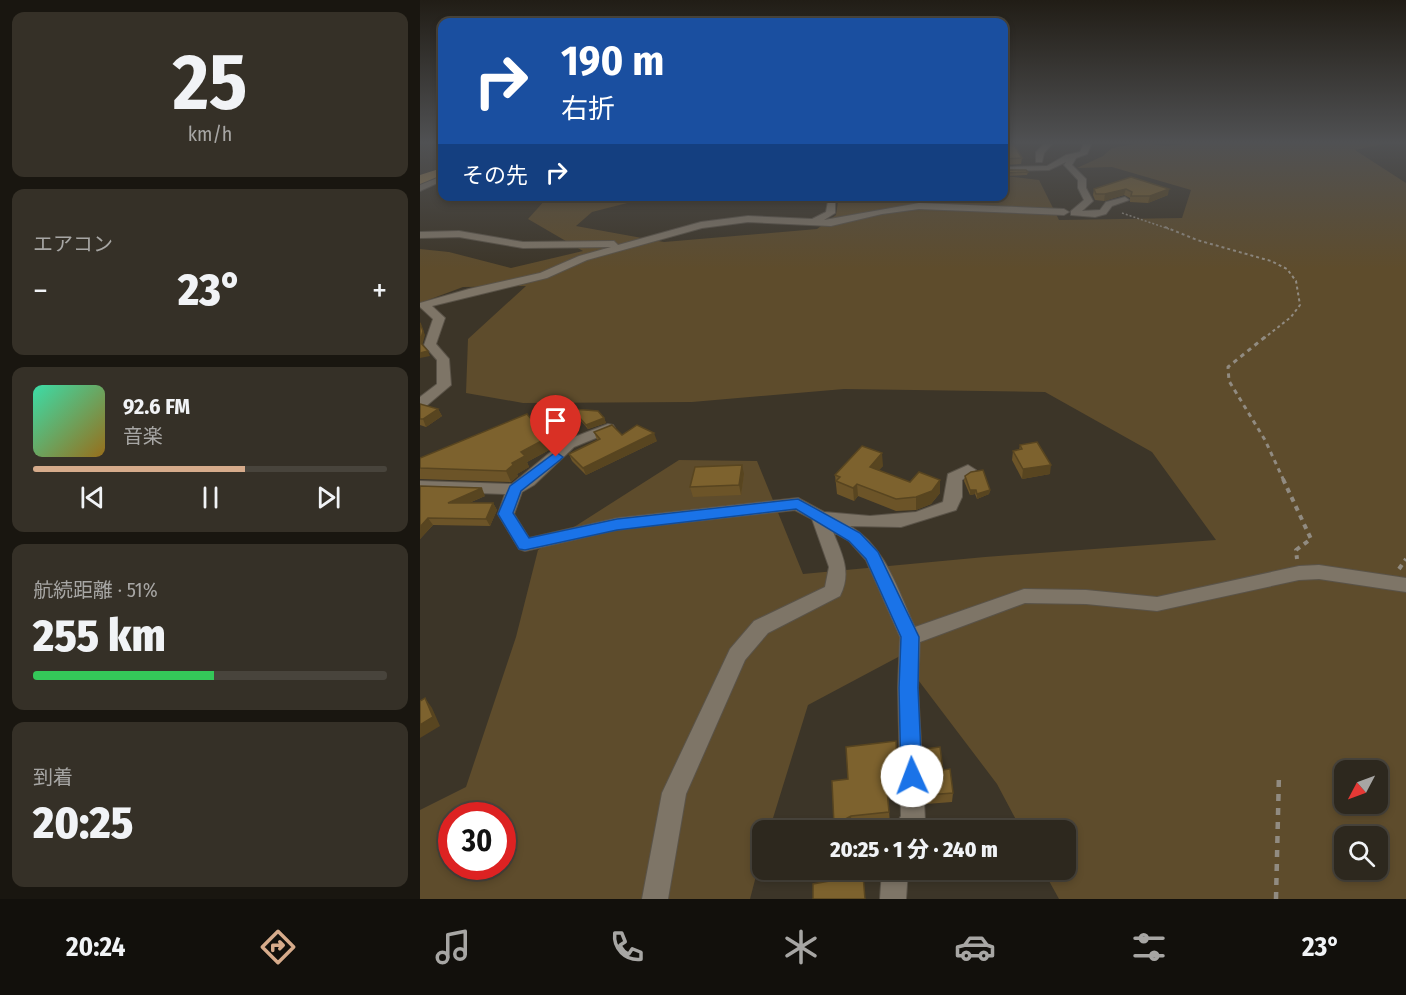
<!DOCTYPE html>
<html lang="ja">
<head>
<meta charset="utf-8">
<style>
  :root { --surface:#2d281e; --page:#353027; --text:#f1f3f6; --muted:#a7a6a4; --line:#48443c; --accent:#d6ab8b }
  body { margin:0; font-family:"Fira Sans Condensed","Noto Sans JP",sans-serif; background:var(--page); color:var(--text); height:100vh; display:flex; flex-direction:column; font-size:22px; white-space:nowrap }
  * { box-sizing:border-box; margin:0 }
  p { font-size:20px; color:var(--muted) }
  .icon { flex:none; width:33px; height:33px; fill:none; stroke:currentColor; stroke-width:2; stroke-linecap:round; stroke-linejoin:round }
  .map { position:relative; flex:1; overflow:hidden }
  .side { display:flex; flex-direction:column; gap:12px; padding:12px; background:#191610; width:420px }
  .side>* { flex:none }
  .hud { position:absolute; left:18px; top:18px; width:570px; height:183px; border-radius:12px; box-shadow:0 3px 9px #0003,0 0 0 2px var(--line); background:#1a4fa0; color:#fff; overflow:hidden }
  .needle { width:39px; rotate:229deg }
  .buttons { position:absolute; left:914px; top:760px; display:grid; gap:12px }
  .buttons a { display:grid; place-items:center; width:54px; height:54px; border-radius:12px; background:var(--surface); box-shadow:0 3px 9px #0003,0 0 0 2px var(--line); font-size:30px }
  .speed { position:absolute; left:18px; top:802px; display:flex; gap:12px; font-size:30px; font-weight:700; text-align:center }
  .speed>* { display:grid; place-content:center; width:78px; height:78px; border-radius:50%; background:var(--surface); box-shadow:0 3px 9px #0003,0 0 0 2px var(--line); line-height:1 }
  .speed .limit { border:9px solid #d22; background:#fff; color:#111 }
  .pin { position:absolute; display:grid; place-items:center; width:51px; height:51px; color:#fff; margin:-62px -26px; border-radius:50% 50% 50% 0; rotate:-45deg; box-shadow:0 0 6px #0007 }
  .pin .icon { rotate:45deg }
  .me { position:absolute; width:66px; margin:-33px; rotate:358deg; stroke-linejoin:round; filter:drop-shadow(0 0 4px #0008) }
  .turn { display:flex; align-items:center; gap:21px; height:126px; padding:0 24px; font-size:27px }
  .turn .icon { width:78px; height:78px; stroke-width:2.5 }
  .turn b { display:block; font-size:42px; line-height:51px }
  .then { display:flex; align-items:center; height:57px; padding:0 24px; background:#0003; gap:12px; font-size:22px }
  .big { font-size:45px; font-weight:800; line-height:1.1 }
  .side .card { flex:1; display:flex; flex-direction:column; justify-content:center; gap:9px; min-width:0; padding:0 21px; border-radius:12px; background:var(--page) }
  .side .dial { align-items:center; gap:0 }
  .dial b { font-size:78px; line-height:1 }
  .song { display:flex; align-items:center; gap:18px }
  .cover { width:72px; height:72px; border-radius:9px; background:linear-gradient(135deg,hsl(160 70% 55%),hsl(40 70% 35%)) }
  .played { height:6px; border-radius:3px; background:linear-gradient(90deg,var(--accent) 60%,var(--line) 60%) }
  .keys { display:flex; justify-content:space-around; direction:ltr }
  .heat { display:flex; justify-content:space-between; align-items:center; font-size:33px; direction:ltr }
  .charge { height:9px; border-radius:4px; background:linear-gradient(90deg,#34c759 51%,var(--line) 0) }
  .trip { position:absolute; left:332px; top:820px; width:324px; height:60px; border-radius:12px; background:var(--surface); box-shadow:0 3px 9px #0003,0 0 0 2px var(--line); font-weight:800; line-height:60px; text-align:center }
  .tab-bar { display:flex; height:96px; justify-content:space-around; align-items:center; background:#12100c; color:var(--muted) }
  .tab-bar .icon { width:42px; height:42px }
  .tab-bar .selected { color:var(--accent) }
  .tab-bar b { font-size:27px; color:var(--text) }
  main { display:flex; flex:1; min-height:0 }
  .map>svg:first-child { display:block }
</style>
</head>
<body>
<main>
<section class="side">
<div class="card dial"><b>25</b><p>km/h</p></div>
<div class="card"><p>エアコン</p>
<div class="heat"><a>−</a><b class="big">23°</b><a>+</a></div>
</div>
<div class="card">
<div class="song"><i class="cover"></i><div><b>92.6 FM</b><p>音楽</p></div></div>
<div class="played"></div>
<div class="keys"><svg class="icon" aria-label="previous" viewBox="0 0 24 24"><path d="M18 5L8 12l10 7zM5 5v14"/></svg><svg class="icon" aria-label="pause" viewBox="0 0 24 24"><path d="M8 5v14M16 5v14"/></svg><svg class="icon" aria-label="next" viewBox="0 0 24 24"><path d="M6 5l10 7-10 7zM19 5v14"/></svg></div>
</div>
<div class="card"><p>航続距離 · 51%</p><b class="big">255 km</b><div class="charge"></div></div>
<div class="card"><p>到着</p><b class="big">20:25</b></div>
</section>
<div class="map">
<svg width="986" height="899" viewBox="0 0 986 899">
  <rect width="100%" height="100%" fill="#3c3528"/>
  <path fill="#5e4c2c" fill-rule="evenodd" d="M721 143 747 146 775 143H969L935 150 986 183V899H639L623 870H645V831H602L577 784 480 656 388 705 349 831H342V853L330 899H0V810L46 787 96 637 118 550 259 460 337 461 383 574 565 557 796 540 732 452 625 392 424 389 272 402 103 403 46 393 48 339 106 286 43 287 0 303V249L29 252 91 268 163 251 108 219 126 199 58 197H211L219 200 172 212 156 226 244 242 397 229 416 215 418 202 431 197 584 196V176L619 180 639 220 762 218 771 190 692 167 657 168 683 156 692 148ZM924 771H957V804H924ZM32 816H82V867H32ZM924 837H957V870H924Z"/>
  <g fill="none" stroke-linecap="round" stroke-linejoin="round">
    <path fill="#a0834f" fill-rule="evenodd" d="M22 168V179L0 186V175Z"/>
    <g stroke="#5a5348" stroke-width="2">
      <path id="minor" d="M625 143H633L624 153 622 162H616V152Z
        M664 143H672L667 154 656 158 652 165 666 179V188L673 201 662 211 680 210 686 202 705 197 709 200 692 206 686 214 675 217 651 215V211L664 200 658 188V180L644 165 646 162 629 170 584 171V167L627 166 646 155 660 152Z
        M22 176V181L0 191V185Z
        M409 196H420L415 200V213L404 220 499 203 644 209 649 212 644 215 499 209 462 214 411 226 328 222 282 228 167 260 127 278 12 306 25 318 16 344 29 359 31 385 5 407 0 408V397L17 384V360L4 345 13 319 0 307V303L49 289 120 273 159 256 191 247 103 248 39 237 0 238V232L39 231 103 242 194 241 198 245 281 222 328 216 392 219 406 212Z
        M188 424 193 425 195 428 193 431 154 447 114 485 102 492 94 514 109 538 197 518 378 498 404 512 450 516 496 512 523 502 528 474 548 465 556 470 542 480V497L536 510 481 527 430 526C466 547 478 591 495 627L604 589 666 590 737 597 879 566 899 565 986 578V592L899 579 879 580 737 611 666 604 605 603 500 642 498 688 505 820 500 831H472L481 816 478 688 480 637 446 560 429 541 413 532C422 554 432 573 420 596L348 633 325 660 266 794 248 899H222L242 793 310 649 334 621 405 587 409 567 392 519 375 510 197 530 105 551 99 549 78 514 85 494 0 491V481L92 484 144 441Z
        M462 870H488L486 899H460Z"/>
    </g>
    <path stroke="#918b81" stroke-width="1.5" stroke-dasharray="2 2" stroke-linecap="butt" d="M702 213 749 229"/>
    <path stroke="#918b81" stroke-width="2" stroke-dasharray="3 3" stroke-linecap="butt" d="M745 227 777 240 851 261 867 269 876 281 880 305 871 317 843 339"/>
    <path stroke="#918b81" stroke-width="3" stroke-dasharray="4.5 4.5" stroke-linecap="butt" d="M845 337 808 367 809 381 845 440 864 481"/>
    <path stroke="#918b81" stroke-width="4" stroke-dasharray="5 5" stroke-linecap="butt" d="M863 479 891 539 876 550 877 559
      M979 569 986 559"/>
    <path stroke="#918b81" stroke-width="4.5" stroke-dasharray="7 7" stroke-linecap="butt" d="M856 899 859 773"/>
    <use href="#minor" fill="#7e7567" fill-rule="evenodd"/>
  </g>
  <path fill="#6c5428" d="M584 143 602 158 601 164 584 165Z
    M584 170 608 172 607 175 585 176 584 174Z
    M711 177 748 195 728 203 710 202V198L704 195 684 201 675 200 673 195 674 189Z
    M0 404 18 409 22 416 6 427 0 425Z
    M152 409 184 418 186 423 168 429 154 413Z
    M174 432 202 435 237 441 166 475 152 461 149 454 177 440Z
    M600 445 630 474 602 479 592 460 593 451 599 450Z
    M131 449 107 462 109 467 97 474 98 476 91 482 0 479V458Z
    M463 466 458 470 520 493 511 504 496 510 476 511 438 496 434 501 417 494 415 475Z
    M324 474 321 495 273 497 270 487Z
    M545 476 570 490 569 494 557 499 555 494 550 495 544 481Z
    M0 486 65 496 49 503H73L77 510 70 526 13 525 0 539Z
    M504 749 523 770 533 793 532 802 506 804Z
    M478 779V792L468 794 470 825 432 829 430 831H415L412 781Z"/>
  <path fill="#584520" d="M706 189 704 195 684 201 685 194Z
    M749 189 748 195 728 203 730 196Z
    M0 322 5 335 2 346 0 342Z
    M8 351 10 356 0 358V353Z
    M18 409 22 416 6 427 3 419Z
    M184 418 186 423 168 429 166 425Z
    M234 433 237 441 166 475 163 468Z
    M127 438 131 449 107 462 109 467 97 474 98 476 91 482 86 471 92 463 101 452Z
    M462 453 463 466 451 480 450 467Z
    M322 465 324 474 321 495 319 485Z
    M631 465 630 474 602 479 603 469Z
    M520 480V493L511 504 496 510V497Z
    M437 484 438 496 434 501 433 488Z
    M62 488 65 496 32 510 28 503Z
    M550 490H556L555 494 550 495Z
    M570 490 569 494 557 499V494Z
    M73 503 77 510 70 526 66 519Z
    M8 518 13 525 0 539V527Z
    M5 698 12 708 20 726 0 738V725Z
    M431 816 432 829 430 831H415L414 825Z"/>
  <path fill="#7d622e" stroke="#584520" stroke-width="1.5" d="M584 143H593L602 158 584 159V161Z
    M584 170H606L608 172 585 173Z
    M711 177 749 189 730 196H711L712 192 706 189 685 194H676L674 189Z
    M0 323 3 331 0 342 8 351 0 353Z
    M0 404 18 409 3 419H0Z
    M152 409 178 411 184 418 166 425Z
    M107 414 127 438 101 452 105 456 92 463 93 465 86 471 0 468V458Z
    M192 425 202 435 217 425 234 433 163 468 149 454 180 439 174 432Z
    M617 442 631 465 603 469 593 451 602 449 600 445Z
    M442 446 462 453 450 467 490 482 499 472 520 480 512 491 496 497 476 499 437 484 433 488 416 481 420 477 415 475Z
    M322 465 319 485 270 487 275 467Z
    M563 470 570 490 557 494 556 490H550L545 476 551 472Z
    M0 486 62 488 28 503H73L66 519 8 518 0 527Z
    M5 698 13 717 0 725V701Z
    M476 741 478 779 466 780 469 812 431 816 414 825 412 781 428 779 426 747Z
    M520 747 523 770 530 769 533 793 507 795 504 749Z
    M443 875 445 899H393V884Z"/>
  <linearGradient id="sky" x2="0" y2="1"><stop stop-color="#211d16"/><stop offset="0.53" stop-color="#505153"/><stop offset="1" stop-color="#505153" stop-opacity="0"/></linearGradient>
  <rect width="986" height="269" fill="url(#sky)"/>
  <path fill="#1a73e8" stroke="#114b97" stroke-width="1.5" d="M136 452 143 457 140 460 101 491 93 513 109 538 197 519 378 499 440 533 458 552 499 637 498 688 502 776 499 783 492 786 484 783 481 776 479 688 481 637 446 559 429 541 376 509 197 530 105 550 99 549 78 514 90 486Z"/>
</svg>
<div class="buttons">
<a><svg class="needle" viewBox="-14 -14 28 28"><path d="M0-13l5 13h-10z" fill="#e53935"/><path d="M0 13l5-13h-10z" fill="#a7a6a4"/></svg></a>
<a><svg class="icon" aria-label="search" viewBox="0 0 24 24"><circle cx="10" cy="10" r="6"/><path d="M15 15l6 6"/></svg></a>
</div>
<div class="speed"><div class="limit">30</div></div>
<div class="pin" style="left:136px;top:457px;background:#d93025"><svg class="icon" aria-label="arrive" viewBox="0 0 24 24"><path d="M6 21V4h12l-3 4 3 4H6"/></svg></div>
<svg class="me" style="left:492px;top:776px" viewBox="-20 -20 40 40"><circle r="19" fill="#fff"/><path d="M0-13L10 11 0 6-10 11z" fill="#1a73e8"/></svg>
<div class="trip">20:25 · 1 分 · 240 m</div>
<div class="hud">
<div class="turn"><svg class="icon" aria-label="right" viewBox="0 0 24 24"><path d="M7 20v-9h11M14 6l5 5-5 5"/></svg><div><b>190 m</b>右折</div></div>
<div class="then">その先<svg class="icon" aria-label="right" viewBox="0 0 24 24"><path d="M7 20v-9h11M14 6l5 5-5 5"/></svg></div>
</div>
</div>
</main>
<nav class="tab-bar">
<b>20:24</b>
<svg class="icon selected" aria-label="directions" viewBox="0 0 24 24"><path d="M12 3l9 9-9 9-9-9zM9 14v-3h6M13 9l2 2-2 2"/></svg>
<svg class="icon" aria-label="music" viewBox="0 0 24 24"><path d="M9 18V5l10-2v13"/><circle cx="6" cy="18" r="3"/><circle cx="16" cy="16" r="3"/></svg>
<svg class="icon" aria-label="phone" viewBox="0 0 24 24"><path d="M5 4h4l2 5-3 2q2 4 5 5l2-3 5 2v4C11 20 4 13 5 4z"/></svg>
<svg class="icon" aria-label="climate" viewBox="0 0 24 24"><path d="M12 3v18M4 7l16 10M4 17L20 7"/></svg>
<svg class="icon" aria-label="car" viewBox="0 0 24 24"><path d="M5 17H2v-5l4-1 3-4h7l3 4 3 1v5h-3M9 17h6M6 11h13"/><circle cx="7" cy="17" r="2"/><circle cx="17" cy="17" r="2"/></svg>
<svg class="icon" aria-label="filters" viewBox="0 0 24 24"><path d="M4 7h16M4 17h16"/><circle cx="9" cy="7" r="2"/><circle cx="15" cy="17" r="2"/></svg>
<b>23°</b>
</nav>
</body>
</html>
